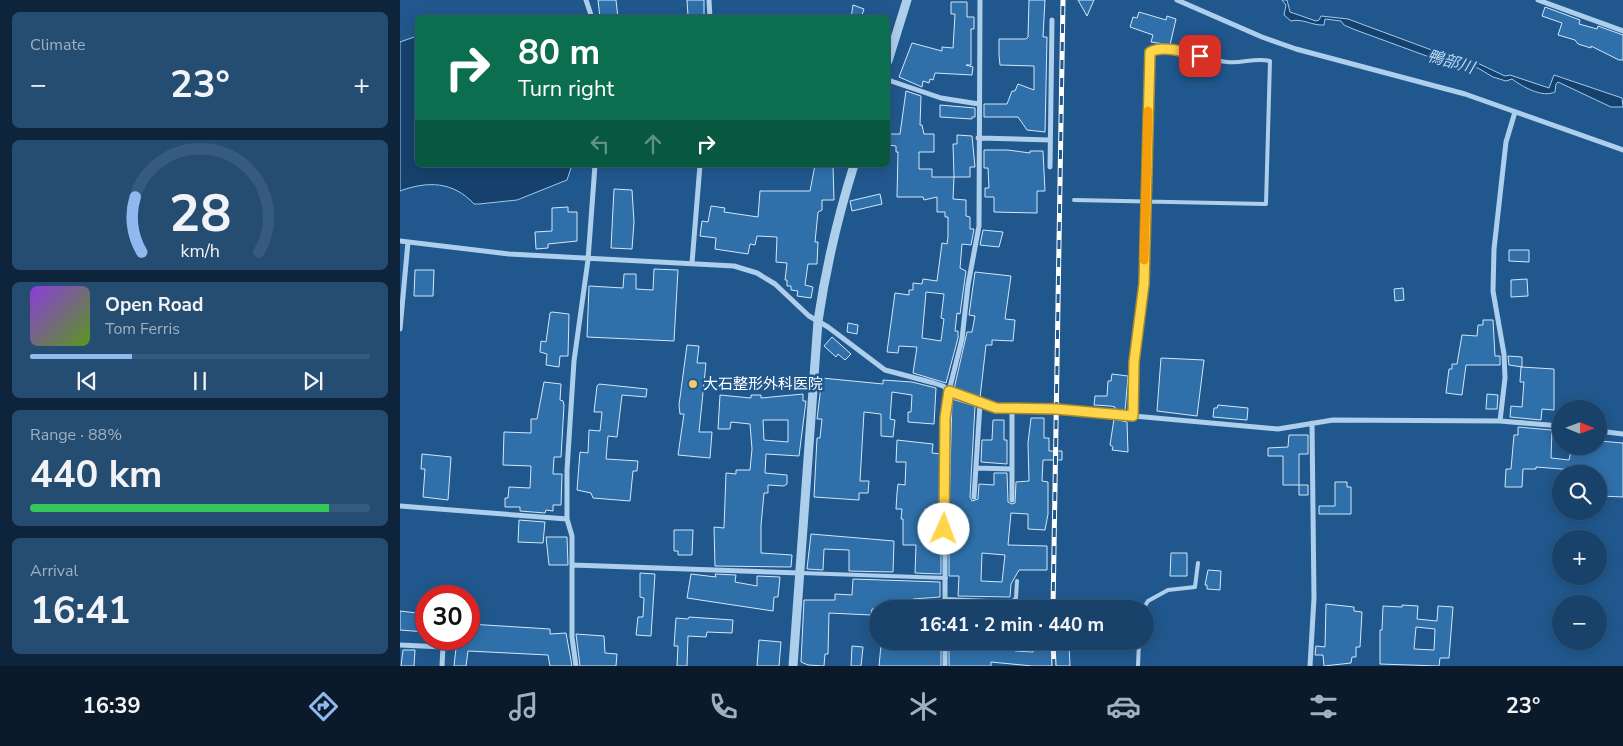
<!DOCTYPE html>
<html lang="en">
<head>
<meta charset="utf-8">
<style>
  :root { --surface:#18426a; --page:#254d72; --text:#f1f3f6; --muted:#9fb0c1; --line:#365b7e; --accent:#90b9f0 }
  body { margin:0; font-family:"Nunito Sans","Noto Sans JP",sans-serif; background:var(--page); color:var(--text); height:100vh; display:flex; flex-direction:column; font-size:19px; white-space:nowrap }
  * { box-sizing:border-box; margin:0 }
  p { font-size:16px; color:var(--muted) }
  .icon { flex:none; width:28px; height:28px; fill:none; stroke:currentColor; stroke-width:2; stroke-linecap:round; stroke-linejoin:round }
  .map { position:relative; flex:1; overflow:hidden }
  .drawer { display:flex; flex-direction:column; gap:12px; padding:12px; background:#0d243a; width:400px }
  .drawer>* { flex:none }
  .guide { position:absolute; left:15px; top:15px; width:475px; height:152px; border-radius:8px; box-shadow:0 2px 12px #0003,0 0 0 1px var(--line); background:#0b6e4f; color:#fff; overflow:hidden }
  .needle { width:32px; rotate:91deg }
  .fabs { position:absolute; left:1152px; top:400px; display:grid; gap:10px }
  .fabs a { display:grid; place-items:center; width:55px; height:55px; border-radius:50%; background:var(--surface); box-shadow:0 2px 12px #0003,0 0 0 1px var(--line); font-size:25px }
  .speed { position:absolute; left:15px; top:585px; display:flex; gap:10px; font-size:25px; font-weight:700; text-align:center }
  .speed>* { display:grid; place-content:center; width:65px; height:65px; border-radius:50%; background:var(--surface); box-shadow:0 2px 12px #0003,0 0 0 1px var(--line); line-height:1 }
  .speed .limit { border:8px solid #d22; background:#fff; color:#111 }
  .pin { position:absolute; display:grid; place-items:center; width:42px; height:42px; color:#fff; margin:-21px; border-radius:10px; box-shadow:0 2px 8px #0006 }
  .me { position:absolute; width:55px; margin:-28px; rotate:2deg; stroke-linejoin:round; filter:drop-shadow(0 0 4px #0008) }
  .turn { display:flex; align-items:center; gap:18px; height:105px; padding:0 20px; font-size:22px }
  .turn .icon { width:65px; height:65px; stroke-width:2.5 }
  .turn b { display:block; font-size:35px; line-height:42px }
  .lanes { display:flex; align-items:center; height:48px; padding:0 20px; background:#0003; justify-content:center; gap:25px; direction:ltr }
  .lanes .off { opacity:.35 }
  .big { font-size:38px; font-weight:700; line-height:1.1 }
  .drawer .card { flex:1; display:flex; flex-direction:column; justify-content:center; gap:8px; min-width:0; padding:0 18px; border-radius:8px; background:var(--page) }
  .drawer .dial { align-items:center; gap:0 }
  .dial svg { height:130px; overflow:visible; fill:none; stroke:var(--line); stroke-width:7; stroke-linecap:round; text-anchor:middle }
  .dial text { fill:var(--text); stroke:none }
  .song { display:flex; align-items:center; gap:15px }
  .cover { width:60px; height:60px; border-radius:8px; background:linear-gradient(135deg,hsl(270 70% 55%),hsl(90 70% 35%)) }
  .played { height:5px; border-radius:2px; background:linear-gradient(90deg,var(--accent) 30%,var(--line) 30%) }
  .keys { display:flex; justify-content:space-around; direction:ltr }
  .heat { display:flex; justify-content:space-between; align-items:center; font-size:28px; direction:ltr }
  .charge { height:8px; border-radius:4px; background:linear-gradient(90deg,#34c759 88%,var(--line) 0) }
  .trip { position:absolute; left:469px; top:600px; width:285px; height:50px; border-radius:25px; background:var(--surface); box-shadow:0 2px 12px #0003,0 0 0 1px var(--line); font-weight:700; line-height:50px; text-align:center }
  .dock { display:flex; height:80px; justify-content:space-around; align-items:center; background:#0a1a2a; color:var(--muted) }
  .dock .icon { width:35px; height:35px }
  .dock .active { color:var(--accent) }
  .dock b { font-size:22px; color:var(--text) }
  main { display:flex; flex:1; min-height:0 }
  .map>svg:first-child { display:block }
</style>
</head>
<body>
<main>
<section class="drawer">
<div class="card"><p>Climate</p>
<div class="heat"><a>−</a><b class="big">23°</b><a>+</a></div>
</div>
<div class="card dial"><svg viewBox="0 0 100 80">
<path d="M14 69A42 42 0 1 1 86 69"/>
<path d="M14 69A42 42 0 0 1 10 35" stroke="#90b9f0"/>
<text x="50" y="56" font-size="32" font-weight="700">28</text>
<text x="50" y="72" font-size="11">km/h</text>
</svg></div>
<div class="card">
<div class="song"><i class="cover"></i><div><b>Open Road</b><p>Tom Ferris</p></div></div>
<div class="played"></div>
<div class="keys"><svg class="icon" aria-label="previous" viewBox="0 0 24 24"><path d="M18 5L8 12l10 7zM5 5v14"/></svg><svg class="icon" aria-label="pause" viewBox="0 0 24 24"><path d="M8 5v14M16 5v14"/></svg><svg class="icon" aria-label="next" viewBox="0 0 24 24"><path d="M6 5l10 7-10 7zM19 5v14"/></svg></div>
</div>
<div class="card"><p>Range · 88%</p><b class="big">440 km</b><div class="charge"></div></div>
<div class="card"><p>Arrival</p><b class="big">16:41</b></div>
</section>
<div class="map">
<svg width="1223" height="666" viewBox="0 0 1223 666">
  <rect width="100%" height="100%" fill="#20588d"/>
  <path fill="#16416c" stroke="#a1caed" d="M882 0H887L890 12 916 21 919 20 921 16 948 19 1037 52 1038 57 1071 60 1105 76 1110 75 1149 88 1154 75 1222 98 1223 107H1211L1158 82 1156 84 1155 92C1142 98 1123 87 1112 79L1106 81 1093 77 1078 68 1032 58 953 29 944 25 941 21 925 19 924 25C913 26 902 18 891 21L884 15 886 5Z
    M17 36 18 165H172L167 180 117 200 79 204H74C53 181 27 181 0 191V42Z"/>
  <path fill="#2f70aa" stroke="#d3e7f9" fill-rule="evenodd" d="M198 0H216L218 18H200Z
    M287 0H304V15L288 16Z
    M629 0H645L643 37H647L645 132 627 130 618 117H584V104H607L612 91H615L618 84 634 90V66L600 65 599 55V39H626L628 37Z
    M678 0H694L687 16Z
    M551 2H567V17H574V29H571V65H566L573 67 572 75 535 73 533 80 530 79 529 83 523 81 522 87 499 77 512 43 542 51V47L553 48 555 14H551Z
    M453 5 464 9 461 18H451Z
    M1145 7 1180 20 1179 24 1197 29 1198 26 1223 35V60H1219L1191 46V48L1178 44 1175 40 1158 35 1162 23 1142 16Z
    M739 12 766 20 767 16 776 19 770 45 751 42 753 35 730 27 733 17 737 18Z
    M506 91 521 96 520 125H522L524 134H534V152H519V169H532V177H554L553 199 566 200V216L570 217V229H574L571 245 562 244 560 268 566 271 560 314 557 313 555 331H558V338L546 383 513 373 517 347 499 346 498 353 487 352 495 293 509 295V290H513V283L522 284 523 279 537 281 542 243 547 244 548 237V217H545V212H537V197L524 200 523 197H497L498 152H496V146L488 145V134H500ZM526 292 544 294 541 318 544 319 541 341 522 338Z
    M540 105 575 108V117H572V119L540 117Z
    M557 135 572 136 575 167H570V177H554L553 144H557Z
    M584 150H608L630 153V151H643L645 191H637V213L594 212V197H585V188H589L588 168H584Z
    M415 165H433L434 200H422V210L418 212 415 242H418L417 264H408L405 285 413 287 411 298 397 296 398 291 391 290V286H387V280H385L387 263 376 262 377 237 357 236 355 245 350 244 348 254 315 249 316 238 300 236 302 221 308 222 311 206 325 208 324 212 358 217 360 191H410Z
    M214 189 232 190 234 222 232 249 211 248Z
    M480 194 482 204 452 211 450 201Z
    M168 207V212H177V241L148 244V248L136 249 135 232 152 231V208Z
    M583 230 603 232 599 247 580 245Z
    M1109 250H1129V262L1109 261Z
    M254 269 278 270 274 341 187 337 189 286 223 288 224 274H236V289L253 290Z
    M15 270H34L33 296H14Z
    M575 272 611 276 605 319 615 320 613 341 592 340V345H586L580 398 554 389 567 332H572L575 316 569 315Z
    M1127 279 1128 296 1111 297V280Z
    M1003 288 1004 300 995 301 994 289Z
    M152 312 169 314 168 356H160L159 367 146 365 147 354 140 352 141 341 146 342 150 313Z
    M1083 320H1093L1095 356H1100V365H1066L1062 395 1046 393 1049 369H1052V364H1057L1062 335 1077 336 1078 325H1083Z
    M448 323 458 325 457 334 447 332Z
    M432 337 451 354 445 360 438 354 436 357 424 346Z
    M287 345 299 346 297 363H306L299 432H312L310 458 278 455 284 414H280L279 405Z
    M1108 356 1122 357V367L1109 365Z
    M761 358 804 360 797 416 757 411Z
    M1121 367 1154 369V410L1142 409 1141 420 1110 417 1111 406 1122 407 1124 382H1120Z
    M712 374 728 376 725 411 715 410V407L710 406 694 405 695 396H707L708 381H711Z
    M422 378 483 384V380L512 382 536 388 534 424 508 422V412H511L512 395 492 392 490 419 495 420 493 437 481 436V414L464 412 460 481H469L468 493H459V500L414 497 417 438H420L422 419H417Z
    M144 382 161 384 160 400 163 401 164 405 161 457H154L153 474H162L161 505H153V511L146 510 145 513 120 511V507H105V498H108L109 487 130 488 131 466 103 465 104 432 131 433V419H137Z
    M199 384 247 389 246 397 222 395 217 437 208 436 206 459 238 461 237 471H233L230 501 193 498 191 493 177 490 180 452 188 453 189 430 200 431 202 412H194L197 386Z
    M403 394V401H406L399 456 366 454 365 473 387 475V484L384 486 368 485V493H364L361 525V553L392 555 391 567 315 566 314 527 324 528 326 473 336 474V470H350L352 449 350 424 331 422 330 429H318L320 395 351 398V395H361V398ZM363 420H388V442L364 440Z
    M1087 394 1098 395 1097 409H1086Z
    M552 399 575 406 570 497 572 501 578 499 579 484 594 485V473H607L608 502 612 504 615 503 616 482 629 481 628 443 631 418H644V438H649V451H662V460H643L642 481 648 482V514L645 530 628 529V514L611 513 608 545 647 546V570H619L611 584 610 597 558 596 559 576H549V540H562L560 512 549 510ZM582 553 605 555 602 582 581 581Z
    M818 405 848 408 847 420 813 417 814 408H817Z
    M714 419 727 422 728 452 712 450 713 447 710 445Z
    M593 420H604V440H607V464L581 462 582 440H592Z
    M1118 427 1152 430 1151 458 1169 460 1172 446H1199V441L1223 443V497L1200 496 1199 472 1136 467V469H1123L1122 487H1105L1106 469H1111L1114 435H1118Z
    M889 435H908V454H899V485H883V456H868V448L888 447Z
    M497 440 533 444 532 453 541 454V510L525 509 523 539 541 541V574L515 573 516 545H503V519H501L502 509H496L497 493 498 484 505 485 506 462H496Z
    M22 454 51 457 48 500 23 497 25 469H21Z
    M935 482H947V487H951V514H919V506H935Z
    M899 485H908V495H899Z
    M119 520 145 522 143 543 118 542Z
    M274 530H293L292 555H278V551H274Z
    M411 534 494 541 493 572 449 571V550L424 549 423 570 407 569Z
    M146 537H167L168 565H149Z
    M771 553H787V576H770Z
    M808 570 821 571 820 590 807 589V585H805Z
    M240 573 255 574 251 636 236 635 238 617H243L244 598 240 597Z
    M291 574 316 577 315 574 336 575 335 582 357 586V576L380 577 378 597H374L373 611 287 598Z
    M453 579 540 582V597L513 599V609H472L471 615 429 613 428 654H425L424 666 408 665 401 662 404 600H435V594L452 595Z
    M558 603 598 605V609H558Z
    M926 604 954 607V611L962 612 960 647H956V657H952L951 663 924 666 923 655H915L916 646 925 647Z
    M1002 605 1018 606 1017 619 1037 621 1038 606 1053 607 1049 658H1040L1039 666 980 664V630H982L983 606 1002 607ZM1016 627 1035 629 1034 650 1014 649Z
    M0 611 26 614V632L0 630Z
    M289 617 333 620 332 633 307 632 306 637 288 636 287 666H277L278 646H274L276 618 288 619Z
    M69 624 150 629V634L166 633 172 666H150L148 655 68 651 66 666H54L57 639H69Z
    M176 634 204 636 205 653 217 654 216 666H180Z
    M359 640 381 642 379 666H357Z
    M485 641H541V666H479L481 645 485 646Z
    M549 641H616L615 651 633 652V641L669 644 670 666H632L591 662V666H549Z
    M452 646 463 647 461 666H451Z
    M3 650H15L14 666H1Z"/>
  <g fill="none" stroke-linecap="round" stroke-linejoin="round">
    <path stroke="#aecfec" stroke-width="4" d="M674 200 866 204 870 61C855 57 842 64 827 62 804 60 772 41 750 52L744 284 734 362 733 416
      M401 573 546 578
      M546 599 612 602 616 598 617 581
      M743 609 748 601 768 590 795 587 798 563
      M738 666 739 641"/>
    <path stroke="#aecfec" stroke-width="5" d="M186 0 192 18
      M309 0 310 18
      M777 0 862 37 896 49 1065 94 1223 150
      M1138 0 1223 31
      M488 80 541 98 579 104
      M578 138 650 140
      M650 167 652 20
      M0 241 109 254 334 266 357 273 375 284 409 316 428 327 485 370 534 383 543 386 554 395 596 408 656 409 878 429 933 420 1100 421 1161 426
      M292 263 300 165
      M0 329 8 242
      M1100 421 1105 378 1104 354 1093 291 1094 249 1106 142 1115 112
      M1199 431 1223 434
      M576 468 612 469
      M574 497 580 404
      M612 500V410
      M0 506 167 519
      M173 565 400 573
      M545 609V418L549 391 562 339 568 285 579 226 580 0
      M0 645 43 647 42 666
      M176 666 172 637V536L167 519V470L174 361 188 260 195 165
      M545 666V641
      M910 666 914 598 912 423"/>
    <path stroke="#aecfec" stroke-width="9" d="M488 61 507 0
      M393 666 418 321C426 267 438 216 454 165"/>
    <g stroke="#fff" stroke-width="5">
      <path id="rail" d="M653 609 663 0
        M653 641 654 666"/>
    </g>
    <use href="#rail" stroke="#20588d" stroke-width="3" stroke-dasharray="9" stroke-linecap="butt"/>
  </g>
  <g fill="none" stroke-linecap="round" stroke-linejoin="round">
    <g stroke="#a68a30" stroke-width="12">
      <path id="route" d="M544 529 545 418 549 391 596 408 656 409 733 416 734 362 744 284 750 52C764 45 785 52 800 56"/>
    </g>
    <use href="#route" stroke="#ffd54a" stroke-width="9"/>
    <path stroke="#f59e0b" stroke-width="9" d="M744 260 748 111"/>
  </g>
  <circle fill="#f9c76e" stroke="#20588d" stroke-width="2" cx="293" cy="384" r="5"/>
  <g text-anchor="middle" stroke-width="5" stroke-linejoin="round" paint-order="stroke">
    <g font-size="15" fill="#fff" stroke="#20588d" text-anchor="start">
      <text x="303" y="389">大石整形外科医院</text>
    </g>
    <g font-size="16" font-style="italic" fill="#bad8f3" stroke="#20588d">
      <text transform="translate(1051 61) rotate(16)" y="6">鴨部川</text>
    </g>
  </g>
</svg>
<div class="fabs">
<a><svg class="needle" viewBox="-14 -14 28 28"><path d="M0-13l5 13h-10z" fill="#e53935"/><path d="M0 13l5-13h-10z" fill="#9fb0c1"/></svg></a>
<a><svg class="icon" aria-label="search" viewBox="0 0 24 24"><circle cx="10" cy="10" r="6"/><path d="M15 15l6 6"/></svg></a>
<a>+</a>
<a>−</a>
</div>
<div class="speed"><div class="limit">30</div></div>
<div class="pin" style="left:800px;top:56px;background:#d93025"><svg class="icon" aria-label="arrive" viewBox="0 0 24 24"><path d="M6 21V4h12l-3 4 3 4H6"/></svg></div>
<svg class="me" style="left:544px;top:529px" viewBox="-20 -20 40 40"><circle r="19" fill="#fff"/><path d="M0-13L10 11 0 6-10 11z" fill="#ffd54a"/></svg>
<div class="trip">16:41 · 2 min · 440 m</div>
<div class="guide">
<div class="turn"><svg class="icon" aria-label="right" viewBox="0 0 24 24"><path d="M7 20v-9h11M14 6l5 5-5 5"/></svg><div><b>80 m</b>Turn right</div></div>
<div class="lanes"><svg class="icon off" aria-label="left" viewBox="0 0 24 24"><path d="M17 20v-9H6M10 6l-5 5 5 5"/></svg><svg class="icon off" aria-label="ahead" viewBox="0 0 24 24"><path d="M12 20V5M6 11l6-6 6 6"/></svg><svg class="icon" aria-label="right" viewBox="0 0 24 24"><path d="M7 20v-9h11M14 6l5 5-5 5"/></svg></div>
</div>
</div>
</main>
<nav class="dock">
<b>16:39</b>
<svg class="icon active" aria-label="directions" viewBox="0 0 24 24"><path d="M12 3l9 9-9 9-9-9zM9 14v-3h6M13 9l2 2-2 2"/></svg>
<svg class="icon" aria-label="music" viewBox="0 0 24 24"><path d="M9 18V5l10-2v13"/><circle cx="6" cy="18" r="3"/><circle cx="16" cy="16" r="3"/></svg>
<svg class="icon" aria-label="phone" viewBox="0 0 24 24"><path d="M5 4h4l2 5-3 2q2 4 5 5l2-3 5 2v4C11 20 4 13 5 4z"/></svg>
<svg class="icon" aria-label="climate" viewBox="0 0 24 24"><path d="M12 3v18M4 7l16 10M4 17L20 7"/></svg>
<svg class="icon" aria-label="car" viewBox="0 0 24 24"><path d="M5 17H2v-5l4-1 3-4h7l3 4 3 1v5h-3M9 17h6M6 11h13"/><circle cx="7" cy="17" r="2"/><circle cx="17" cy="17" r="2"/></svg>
<svg class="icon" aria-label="filters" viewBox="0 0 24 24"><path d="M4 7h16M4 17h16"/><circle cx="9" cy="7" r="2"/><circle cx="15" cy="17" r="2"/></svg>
<b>23°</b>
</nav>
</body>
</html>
